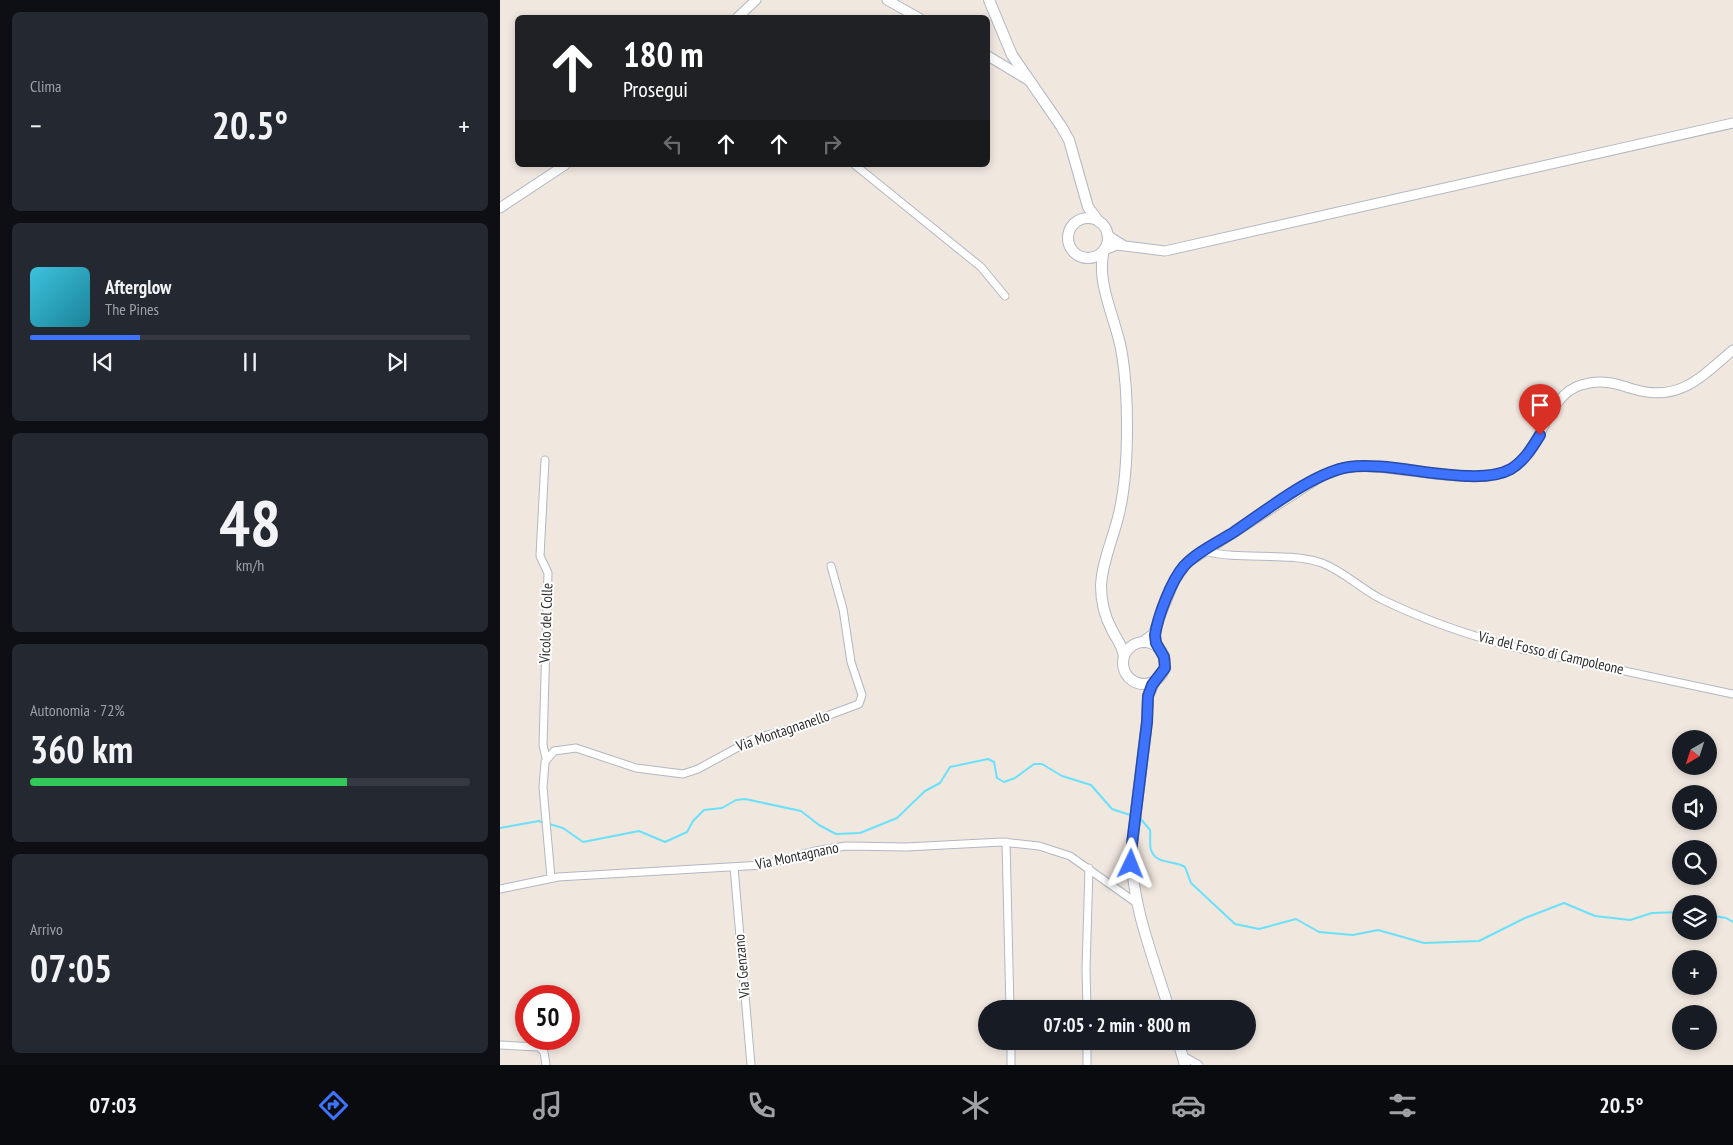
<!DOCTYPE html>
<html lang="it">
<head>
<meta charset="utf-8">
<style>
  :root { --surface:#171b24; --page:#242831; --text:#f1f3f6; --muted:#9ea1a6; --line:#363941; --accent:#3d73ff }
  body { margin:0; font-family:"PT Sans Narrow",sans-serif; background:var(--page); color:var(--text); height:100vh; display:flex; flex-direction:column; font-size:19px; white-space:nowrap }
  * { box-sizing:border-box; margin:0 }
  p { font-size:16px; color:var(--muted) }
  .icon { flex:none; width:28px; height:28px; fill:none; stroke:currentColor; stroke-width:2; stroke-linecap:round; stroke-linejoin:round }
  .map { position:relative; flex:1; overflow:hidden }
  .side { display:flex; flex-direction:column; gap:12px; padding:12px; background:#0d0f14; width:500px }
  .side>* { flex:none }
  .top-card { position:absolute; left:15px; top:15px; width:475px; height:152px; border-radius:8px; box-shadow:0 2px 8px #0003; background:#202124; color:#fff; overflow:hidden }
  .needle { width:32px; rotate:219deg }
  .controls { position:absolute; left:1172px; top:730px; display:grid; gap:10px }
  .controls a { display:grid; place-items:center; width:45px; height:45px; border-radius:50%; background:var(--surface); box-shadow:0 2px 8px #0003; font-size:25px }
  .speed { position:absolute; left:15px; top:985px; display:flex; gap:10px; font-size:25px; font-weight:700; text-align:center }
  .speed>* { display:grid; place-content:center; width:65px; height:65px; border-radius:50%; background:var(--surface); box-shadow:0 2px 8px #0003; line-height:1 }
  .speed .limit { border:8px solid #d22; background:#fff; color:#111 }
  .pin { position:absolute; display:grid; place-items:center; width:42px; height:42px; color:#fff; margin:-51px -21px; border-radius:50% 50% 50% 0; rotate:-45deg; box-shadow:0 0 5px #0007 }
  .pin .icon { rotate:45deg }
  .me { position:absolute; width:55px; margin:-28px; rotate:2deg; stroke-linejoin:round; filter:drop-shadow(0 0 4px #0008) }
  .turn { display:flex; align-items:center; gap:18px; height:105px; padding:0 25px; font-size:22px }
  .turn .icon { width:65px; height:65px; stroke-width:2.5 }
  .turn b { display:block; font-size:35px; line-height:42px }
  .lanes { display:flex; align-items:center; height:48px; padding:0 25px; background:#0003; justify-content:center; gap:25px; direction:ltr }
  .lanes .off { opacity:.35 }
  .big { font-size:38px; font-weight:600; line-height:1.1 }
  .side .tile { flex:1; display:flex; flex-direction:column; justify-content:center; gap:8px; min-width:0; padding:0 18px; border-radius:8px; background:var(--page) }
  .side .dial { align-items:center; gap:0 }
  .dial b { font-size:65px; line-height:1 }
  .song { display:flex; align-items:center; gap:15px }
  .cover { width:60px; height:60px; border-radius:8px; background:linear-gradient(135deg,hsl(190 70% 55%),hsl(190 70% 35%)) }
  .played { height:5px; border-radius:2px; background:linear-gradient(90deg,var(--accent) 25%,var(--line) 25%) }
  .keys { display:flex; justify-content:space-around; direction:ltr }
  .heat { display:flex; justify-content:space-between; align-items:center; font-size:28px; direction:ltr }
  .charge { height:8px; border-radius:4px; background:linear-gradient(90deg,#34c759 72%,var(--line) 0) }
  .trip { position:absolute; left:478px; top:1000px; width:278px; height:50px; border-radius:25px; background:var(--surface); box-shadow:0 2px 8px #0003; font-weight:600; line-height:50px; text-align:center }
  .dock { display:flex; height:80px; justify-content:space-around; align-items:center; background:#090b0e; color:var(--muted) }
  .dock .icon { width:35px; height:35px }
  .dock .current { color:var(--accent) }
  .dock b { font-size:22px; color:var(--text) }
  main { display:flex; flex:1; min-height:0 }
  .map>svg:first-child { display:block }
</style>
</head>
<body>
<main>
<section class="side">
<div class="tile"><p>Clima</p>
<div class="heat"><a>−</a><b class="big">20.5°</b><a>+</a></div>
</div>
<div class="tile">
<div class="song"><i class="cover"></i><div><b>Afterglow</b><p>The Pines</p></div></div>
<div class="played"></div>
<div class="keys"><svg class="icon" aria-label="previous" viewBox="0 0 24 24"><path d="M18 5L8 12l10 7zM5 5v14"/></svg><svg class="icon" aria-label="pause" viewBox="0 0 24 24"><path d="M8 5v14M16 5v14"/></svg><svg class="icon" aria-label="next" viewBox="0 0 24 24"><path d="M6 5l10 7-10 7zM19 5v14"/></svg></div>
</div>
<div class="tile dial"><b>48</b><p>km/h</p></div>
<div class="tile"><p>Autonomia · 72%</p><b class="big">360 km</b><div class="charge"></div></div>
<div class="tile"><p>Arrivo</p><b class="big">07:05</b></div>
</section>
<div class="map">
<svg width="1233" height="1065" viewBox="0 0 1233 1065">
  <rect width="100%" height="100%" fill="#f0e7df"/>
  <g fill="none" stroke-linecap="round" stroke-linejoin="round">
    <path stroke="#6ae1fb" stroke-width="2" d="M640 818 650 830C651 836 649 843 651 850 656 865 674 860 685 867L691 883 735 924 759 929 796 919 819 932 853 935 878 930 924 943 979 941 1025 918 1064 903 1095 916 1130 920 1152 913 1181 912
      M49 824 63 828 83 842 139 831 165 842 187 832 193 821 204 810 222 808 236 800 245 799 301 811 319 825 336 834 360 833 397 818 425 791 440 783 450 767 488 759 494 762 497 778 504 782 515 778 534 764H542L562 776 591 785 612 809 633 816
      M0 828 39 821 44 823
      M1209 915 1226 918 1233 922"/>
    <g stroke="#b3b7c2" stroke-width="9">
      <path id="minor" d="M355 165 481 267 505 296
        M45 460 40 556 48 573 43 745 46 758
        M704 551C742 561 784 551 822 563 843 571 860 588 881 599 924 620 974 637 1021 649L1233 694
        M506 842 510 1009
        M234 867 251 1065
        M51 878 43 787 45 762 54 751 76 748 136 768 183 774 198 769 253 739 297 727 359 704 362 695 351 662 343 609 331 566
        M0 889 58 877 263 865 315 851 346 846 406 847 502 842 539 846 570 856 638 904
        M587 1009 586 969 589 868
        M511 1041V1065
        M0 1045 39 1047 44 1052 46 1065
        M683 1056 699 1065
        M587 1065V1041"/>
    </g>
    <g stroke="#b3b7c2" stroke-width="11">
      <path id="tertiary" d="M387 0 419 18
        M237 18 256 0
        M488 56 528 80
        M0 208 65 165
        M607 235 623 245
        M604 250 617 245 665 251 1233 123
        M656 629 655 639 658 647
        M642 642 653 634 675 580 687 563 822 476 843 468 858 466C895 466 971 484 1002 473 1043 459 1043 396 1081 385 1100 379 1115 383 1133 389 1179 403 1201 377 1233 350"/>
    </g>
    <g stroke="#b3b7c2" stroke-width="12">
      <path id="secondary" d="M489 0 512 55 561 126 569 140 588 207 599 222
        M568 238a20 20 0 1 1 40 0a20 20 0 1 1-40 0Z
        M604 250C595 283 617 321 622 354 629 397 629 467 620 509 615 535 602 560 601 586 601 601 605 617 612 630 617 640 623 646 624 657
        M623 663a21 21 0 1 1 42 0a21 21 0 1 1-42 0Z
        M655 681 648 696 647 722 632 844C629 900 653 956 669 1009
        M678 1041 685 1065"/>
    </g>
    <use href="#minor" stroke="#fff" stroke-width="7"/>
    <use href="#tertiary" stroke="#fff" stroke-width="9"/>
    <use href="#secondary" stroke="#fff" stroke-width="10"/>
  </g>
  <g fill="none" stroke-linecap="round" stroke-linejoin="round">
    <g stroke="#284ba6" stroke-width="12">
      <path id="route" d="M631 864 632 844 647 722 648 696 652 685 665 668 664 657 656 643 655 635C658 616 671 581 684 566 697 552 718 542 734 532 764 512 814 472 849 467 891 460 975 489 1011 469 1024 461 1032 448 1040 435"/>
    </g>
    <use href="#route" stroke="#3d73ff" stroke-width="9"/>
  </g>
  <g text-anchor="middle" stroke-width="4" stroke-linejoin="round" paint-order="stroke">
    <g font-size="15" fill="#2e2e2e" stroke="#fff">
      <text transform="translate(46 623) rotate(-88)" y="5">Vicolo del Colle</text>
      <text transform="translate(1051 653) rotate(13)" y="5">Via del Fosso di Campoleone</text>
      <text transform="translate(283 731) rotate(-19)" y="5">Via Montagnanello</text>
      <text transform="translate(297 856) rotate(-12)" y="5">Via Montagnano</text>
      <text transform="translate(242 966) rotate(-95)" y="5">Via Genzano</text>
    </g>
  </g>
</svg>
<div class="controls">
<a><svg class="needle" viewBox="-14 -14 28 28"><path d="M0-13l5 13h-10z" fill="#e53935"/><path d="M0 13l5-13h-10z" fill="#9ea1a6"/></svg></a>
<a><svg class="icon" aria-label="sound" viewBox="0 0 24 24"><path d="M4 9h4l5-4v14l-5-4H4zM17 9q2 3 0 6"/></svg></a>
<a><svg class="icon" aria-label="search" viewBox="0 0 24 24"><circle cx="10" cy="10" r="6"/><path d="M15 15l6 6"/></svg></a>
<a><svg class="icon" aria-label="layers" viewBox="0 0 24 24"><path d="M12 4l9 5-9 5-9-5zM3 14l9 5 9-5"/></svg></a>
<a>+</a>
<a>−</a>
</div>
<div class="speed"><div class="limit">50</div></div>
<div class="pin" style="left:1040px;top:435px;background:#d93025"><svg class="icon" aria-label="arrive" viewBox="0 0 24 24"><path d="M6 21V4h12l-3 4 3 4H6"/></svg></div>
<svg class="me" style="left:631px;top:864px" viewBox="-20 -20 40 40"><path d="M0-17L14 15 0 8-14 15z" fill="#3d73ff" stroke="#fff" stroke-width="4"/></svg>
<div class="trip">07:05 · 2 min · 800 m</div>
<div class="top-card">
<div class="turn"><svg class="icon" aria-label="ahead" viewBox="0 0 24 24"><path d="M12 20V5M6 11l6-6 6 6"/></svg><div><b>180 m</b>Prosegui</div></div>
<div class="lanes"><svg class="icon off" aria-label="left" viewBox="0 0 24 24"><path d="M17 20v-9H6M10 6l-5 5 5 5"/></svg><svg class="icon" aria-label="ahead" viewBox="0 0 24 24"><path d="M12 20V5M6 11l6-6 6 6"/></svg><svg class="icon" aria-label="ahead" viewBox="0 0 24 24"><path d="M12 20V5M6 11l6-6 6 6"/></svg><svg class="icon off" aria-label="right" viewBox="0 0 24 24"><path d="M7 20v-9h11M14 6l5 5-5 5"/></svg></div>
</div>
</div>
</main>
<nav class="dock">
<b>07:03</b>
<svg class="icon current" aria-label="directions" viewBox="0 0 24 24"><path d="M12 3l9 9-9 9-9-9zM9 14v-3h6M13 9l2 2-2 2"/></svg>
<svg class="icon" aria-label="music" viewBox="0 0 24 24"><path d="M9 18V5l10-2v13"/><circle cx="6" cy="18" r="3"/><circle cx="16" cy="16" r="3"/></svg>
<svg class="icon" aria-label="phone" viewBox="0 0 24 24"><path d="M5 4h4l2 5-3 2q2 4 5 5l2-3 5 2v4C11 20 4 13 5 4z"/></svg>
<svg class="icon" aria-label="climate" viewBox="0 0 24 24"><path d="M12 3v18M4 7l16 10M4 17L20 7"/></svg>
<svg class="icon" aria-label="car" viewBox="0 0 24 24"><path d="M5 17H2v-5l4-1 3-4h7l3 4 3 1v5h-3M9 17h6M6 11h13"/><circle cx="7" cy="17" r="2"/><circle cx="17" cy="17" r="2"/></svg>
<svg class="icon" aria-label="filters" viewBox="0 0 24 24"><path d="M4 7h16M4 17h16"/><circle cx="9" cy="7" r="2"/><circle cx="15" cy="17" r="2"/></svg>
<b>20.5°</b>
</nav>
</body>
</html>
